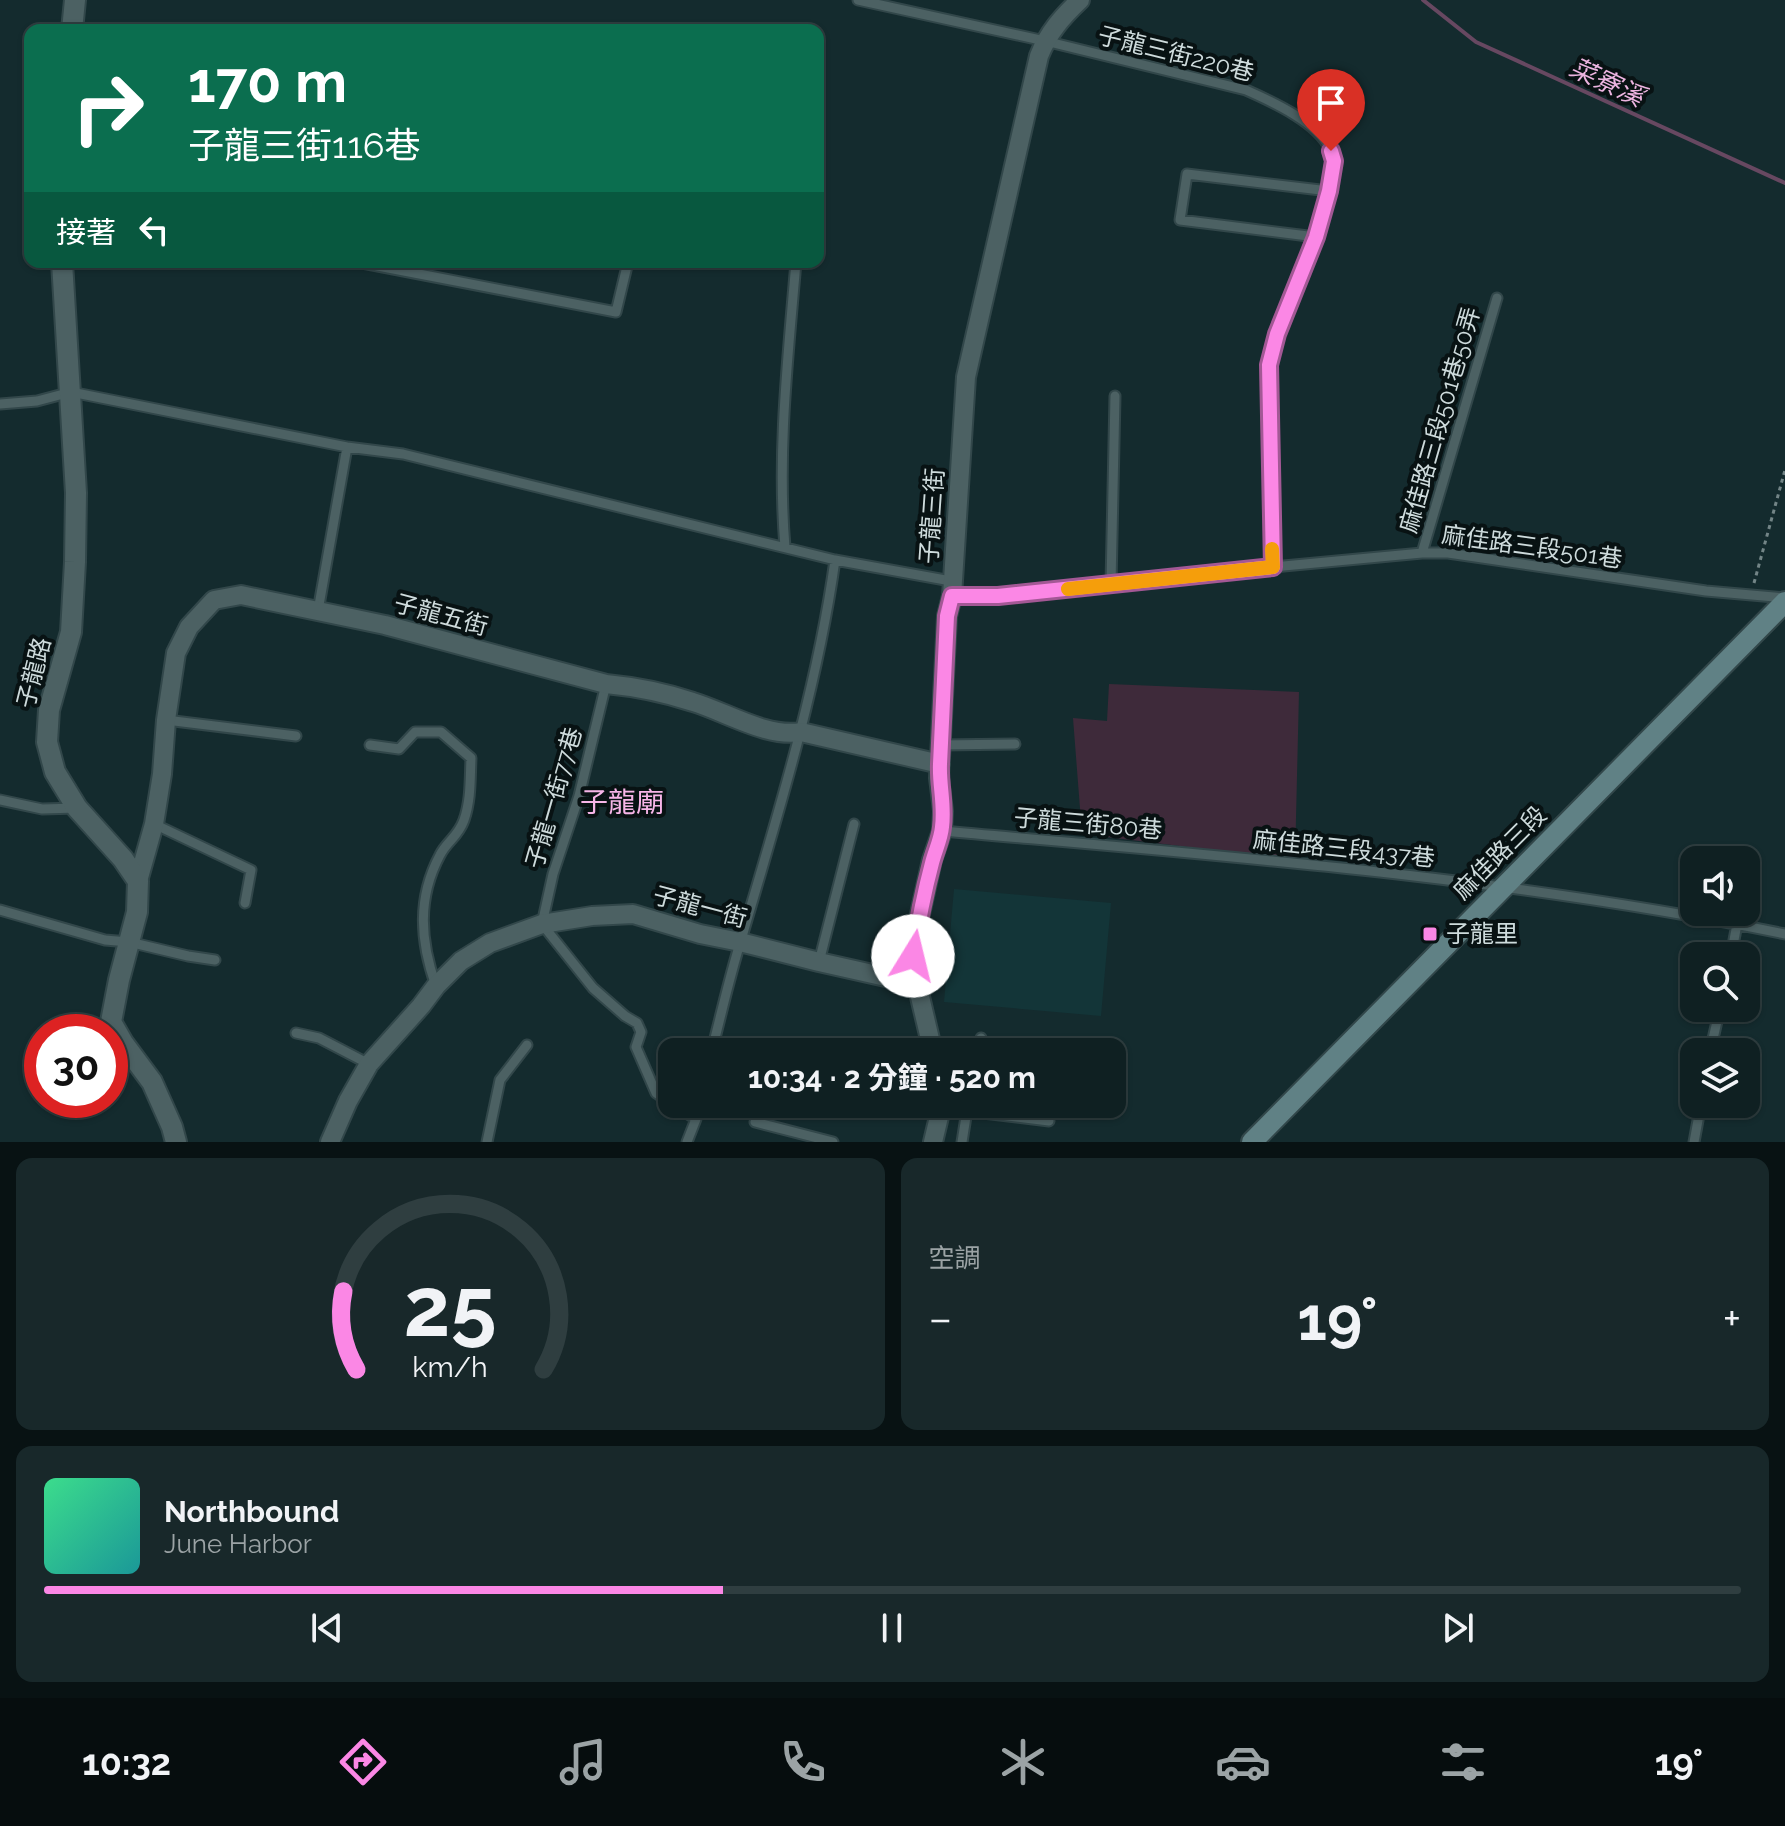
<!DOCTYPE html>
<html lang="zh-TW">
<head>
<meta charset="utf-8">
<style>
  :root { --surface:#0f2022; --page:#18282a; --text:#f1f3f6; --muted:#9ba3a5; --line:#2f3e40; --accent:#fb87e5 }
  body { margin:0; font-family:Raleway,"Noto Sans TC",sans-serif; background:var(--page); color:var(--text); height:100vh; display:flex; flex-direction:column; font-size:30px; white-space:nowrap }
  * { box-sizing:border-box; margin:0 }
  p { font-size:26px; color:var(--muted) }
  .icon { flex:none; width:44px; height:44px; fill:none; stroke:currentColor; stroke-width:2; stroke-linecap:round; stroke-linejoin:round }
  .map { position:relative; height:1142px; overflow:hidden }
  .sheet { display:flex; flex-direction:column; gap:16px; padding:16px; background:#081213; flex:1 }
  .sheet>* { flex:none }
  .guide { position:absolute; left:24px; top:24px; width:800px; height:244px; border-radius:16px; box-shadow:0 2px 6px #0004,0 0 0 2px var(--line); background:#0b6e4f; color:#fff; overflow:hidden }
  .fabs { position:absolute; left:1680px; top:846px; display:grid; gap:16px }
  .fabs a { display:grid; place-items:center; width:80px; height:80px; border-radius:16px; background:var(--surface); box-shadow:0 2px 6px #0004,0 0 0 2px var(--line); font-size:40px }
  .speed { position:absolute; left:24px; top:1014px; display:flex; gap:16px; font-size:40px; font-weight:700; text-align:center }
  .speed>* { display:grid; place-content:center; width:104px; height:104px; border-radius:50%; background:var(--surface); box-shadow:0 2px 6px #0004,0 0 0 2px var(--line); line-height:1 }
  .speed .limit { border:12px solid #d22; background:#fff; color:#111 }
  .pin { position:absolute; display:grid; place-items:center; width:68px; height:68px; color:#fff; margin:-82px -34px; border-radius:50% 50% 50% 0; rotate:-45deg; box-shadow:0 0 8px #0007 }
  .pin .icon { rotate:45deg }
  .me { position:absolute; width:88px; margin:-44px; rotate:9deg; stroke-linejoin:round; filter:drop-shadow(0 0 6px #0008) }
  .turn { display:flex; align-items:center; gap:28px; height:168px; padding:0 32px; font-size:36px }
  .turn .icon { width:104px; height:104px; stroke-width:2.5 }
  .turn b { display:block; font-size:56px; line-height:68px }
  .then { display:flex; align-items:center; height:76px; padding:0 32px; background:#0003; gap:16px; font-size:30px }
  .big { font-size:60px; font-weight:700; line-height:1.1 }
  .sheet .card { flex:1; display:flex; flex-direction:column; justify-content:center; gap:12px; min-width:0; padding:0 28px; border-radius:16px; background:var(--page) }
  .sheet .dial { align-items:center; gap:0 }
  .dial svg { height:208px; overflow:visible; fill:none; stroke:var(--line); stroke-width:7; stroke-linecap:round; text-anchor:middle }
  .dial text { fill:var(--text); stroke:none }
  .song { display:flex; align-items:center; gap:24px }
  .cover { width:96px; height:96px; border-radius:12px; background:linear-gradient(135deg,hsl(150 70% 55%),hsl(180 70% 35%)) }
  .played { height:8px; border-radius:4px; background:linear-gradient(90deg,var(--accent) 40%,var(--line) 40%) }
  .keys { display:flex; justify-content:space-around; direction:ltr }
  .heat { display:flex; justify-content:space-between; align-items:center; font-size:44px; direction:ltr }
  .sheet .tiles { flex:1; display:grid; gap:16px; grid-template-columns:1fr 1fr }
  .card:last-child { grid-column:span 2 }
  .trip { position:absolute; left:658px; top:1038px; width:468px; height:80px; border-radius:16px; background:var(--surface); box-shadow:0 2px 6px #0004,0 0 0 2px var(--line); font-weight:700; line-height:80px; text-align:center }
  .dock { display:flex; height:128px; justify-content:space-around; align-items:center; background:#060d0e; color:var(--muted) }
  .dock .icon { width:56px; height:56px }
  .dock .selected { color:var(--accent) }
  .dock b { font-size:36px; color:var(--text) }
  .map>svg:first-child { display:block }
</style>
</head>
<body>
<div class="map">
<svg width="1785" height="1142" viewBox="0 0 1785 1142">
  <rect width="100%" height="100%" fill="#142b2e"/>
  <path fill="#133538" d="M954 889 1111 903 1101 1016 944 1002Z"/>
  <path fill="#3e2a3a" d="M1109 684 1299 692 1295 860 1082 834 1073 718 1107 721Z"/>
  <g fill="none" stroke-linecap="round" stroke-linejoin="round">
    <path stroke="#674861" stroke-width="4" d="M1423 0 1476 42 1785 183"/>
    <g stroke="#32474a" stroke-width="13">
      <path id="service" d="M858 0 1045 41 1246 90C1273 102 1317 122 1330 149 1348 190 1276 315 1269 365L1273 567
        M1316 237 1180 220 1187 174 1329 191
        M357 262 616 312 628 262
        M0 404 37 401 71 392 347 447 403 454 835 560 951 581
        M785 547C777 452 788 357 796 262
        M1422 553 1497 298
        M1111 584 1115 396
        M952 596H998L1273 567 1422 553H1448L1706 591 1785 598
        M318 611 347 447
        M606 684 579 796 553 874 542 924 593 988 625 1016 637 1023 641 1032 636 1047 656 1093 672 1104
        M166 720 296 736
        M370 745 399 749 415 732H441L471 758C470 779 471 800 464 820 458 837 447 841 440 855 417 898 420 941 436 986
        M941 745 1015 744
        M0 800 42 809 77 808
        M154 824 251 870 245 903
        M942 831C1223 856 1508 877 1785 934
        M0 910 105 940 129 942 188 956 215 960
        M1731 956 1737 924
        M819 962 854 824
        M296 1033 319 1038 369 1064
        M713 1046C722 1011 730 975 741 940 778 814 817 689 835 560
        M822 1050 828 1052
        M979 1052 981 1038
        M1710 1052 1720 1008
        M672 1104 696 1119 687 1142
        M966 1111 1049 1121
        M755 1122 833 1142
        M487 1142 500 1080 527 1045
        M962 1142 968 1104
        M1694 1142 1701 1104"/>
    </g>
    <g stroke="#32474a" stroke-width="22">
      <path id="minor" d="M138 881 154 824 162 774 166 720 176 653 189 627 214 600 241 595 385 625 606 684C638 687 663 692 693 702 726 712 767 738 801 732L940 764
        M933 1052 917 984 913 956 920 914 932 860 942 831 943 811 939 778 947 616 952 596 966 377 1039 56C1048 33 1062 17 1080 0
        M330 1142 348 1101 369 1064 421 1006 436 986 461 961 490 943 542 924 592 916 633 914 700 934 740 942 819 962 917 984
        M933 1142 942 1104"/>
    </g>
    <g stroke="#32474a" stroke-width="24">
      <path id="tertiary" d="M72 30 75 0
        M62 262 76 493 75 562 71 632 49 710 47 742 55 772 77 808 123 859 138 881 137 912 119 980 111 1022 123 1043 152 1082 172 1127 176 1142"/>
    </g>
    <g stroke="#32474a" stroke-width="24">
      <path id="secondary" d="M1252 1142 1785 602"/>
    </g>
    <path stroke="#738587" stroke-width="3" stroke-dasharray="4 4" stroke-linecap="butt" d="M1754 583 1785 470"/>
    <use href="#service" stroke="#4c6163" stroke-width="9"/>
    <use href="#minor" stroke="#4c6163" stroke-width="18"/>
    <use href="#tertiary" stroke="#4c6163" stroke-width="20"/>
    <use href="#secondary" stroke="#608185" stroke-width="20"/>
  </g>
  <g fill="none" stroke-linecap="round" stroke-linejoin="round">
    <g stroke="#a35895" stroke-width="20">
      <path id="route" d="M913 956C918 924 924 893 932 863 935 851 941 839 942 827 945 805 939 785 940 764L947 616 952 596H998L1273 567 1269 365 1277 334 1316 237 1329 191 1334 161 1331 151"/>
    </g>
    <use href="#route" stroke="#fb87e5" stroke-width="14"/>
    <path stroke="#f59e0b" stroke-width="14" d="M1068 589 1273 567 1272 549"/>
  </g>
  <rect fill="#fb87e5" stroke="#081213" stroke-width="3" x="1422" y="926" width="16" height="16" rx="4"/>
  <g text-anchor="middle" stroke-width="8" stroke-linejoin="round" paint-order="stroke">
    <g font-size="24" fill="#cedbdc" stroke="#081213">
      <text transform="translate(1176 54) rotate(14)" y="8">子龍三街220巷</text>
      <text transform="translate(1440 420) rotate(-74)" y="8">麻佳路三段501巷50弄</text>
      <text transform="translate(932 516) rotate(-86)" y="8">子龍三街</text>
      <text transform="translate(1532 547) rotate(8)" y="8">麻佳路三段501巷</text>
      <text transform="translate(441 615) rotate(15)" y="8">子龍五街</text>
      <text transform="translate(34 673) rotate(-76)" y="8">子龍路</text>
      <text transform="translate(554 798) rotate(-74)" y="8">子龍一街77巷</text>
      <text transform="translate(1088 824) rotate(5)" y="8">子龍三街80巷</text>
      <text transform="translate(1344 849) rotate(6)" y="8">麻佳路三段437巷</text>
      <text transform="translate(1500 853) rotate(-45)" y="8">麻佳路三段</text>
      <text transform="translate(700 907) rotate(15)" y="8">子龍一街</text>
    </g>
    <g font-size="24" fill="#cedbdc" stroke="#081213" text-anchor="start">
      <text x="1446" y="942">子龍里</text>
    </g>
    <g font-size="26" font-style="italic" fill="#ecb4e0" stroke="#081213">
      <text transform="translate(1607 82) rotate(25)" y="9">菜寮溪</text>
    </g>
    <g font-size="28" fill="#f7b5e8" stroke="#081213">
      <text x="622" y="812">子龍廟</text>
    </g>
  </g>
</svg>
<div class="fabs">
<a><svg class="icon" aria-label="sound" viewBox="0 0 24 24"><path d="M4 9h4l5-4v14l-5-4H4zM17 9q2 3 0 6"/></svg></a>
<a><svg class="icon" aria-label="search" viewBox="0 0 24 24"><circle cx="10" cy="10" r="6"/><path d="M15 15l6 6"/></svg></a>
<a><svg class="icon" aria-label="layers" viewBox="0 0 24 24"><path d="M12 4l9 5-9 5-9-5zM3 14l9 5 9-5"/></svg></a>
</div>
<div class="speed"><div class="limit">30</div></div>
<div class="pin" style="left:1331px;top:151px;background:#d93025"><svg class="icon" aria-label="arrive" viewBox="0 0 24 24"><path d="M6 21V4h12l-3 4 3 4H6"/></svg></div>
<svg class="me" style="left:913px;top:956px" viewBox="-20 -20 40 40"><circle r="19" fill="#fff"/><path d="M0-13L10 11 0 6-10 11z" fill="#fb87e5"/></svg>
<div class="trip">10:34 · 2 分鐘 · 520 m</div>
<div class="guide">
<div class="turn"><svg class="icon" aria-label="right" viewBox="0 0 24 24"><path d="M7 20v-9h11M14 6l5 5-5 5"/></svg><div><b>170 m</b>子龍三街116巷</div></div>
<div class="then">接著<svg class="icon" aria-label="left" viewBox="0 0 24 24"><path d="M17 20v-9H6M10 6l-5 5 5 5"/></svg></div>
</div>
</div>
<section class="sheet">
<div class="tiles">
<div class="card dial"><svg viewBox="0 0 100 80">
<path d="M14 69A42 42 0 1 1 86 69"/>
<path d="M14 69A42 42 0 0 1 9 39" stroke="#fb87e5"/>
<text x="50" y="56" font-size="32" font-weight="700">25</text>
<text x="50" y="72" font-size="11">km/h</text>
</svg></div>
<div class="card"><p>空調</p>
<div class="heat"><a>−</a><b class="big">19°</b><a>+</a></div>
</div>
<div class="card">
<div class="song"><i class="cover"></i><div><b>Northbound</b><p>June Harbor</p></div></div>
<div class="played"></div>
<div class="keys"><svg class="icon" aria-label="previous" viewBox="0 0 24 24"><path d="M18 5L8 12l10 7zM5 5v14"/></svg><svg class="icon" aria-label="pause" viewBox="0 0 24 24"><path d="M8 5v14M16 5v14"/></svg><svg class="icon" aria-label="next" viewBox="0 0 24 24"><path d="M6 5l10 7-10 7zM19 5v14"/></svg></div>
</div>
</div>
</section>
<nav class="dock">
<b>10:32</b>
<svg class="icon selected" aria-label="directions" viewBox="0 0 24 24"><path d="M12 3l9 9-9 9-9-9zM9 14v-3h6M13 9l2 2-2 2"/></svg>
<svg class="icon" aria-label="music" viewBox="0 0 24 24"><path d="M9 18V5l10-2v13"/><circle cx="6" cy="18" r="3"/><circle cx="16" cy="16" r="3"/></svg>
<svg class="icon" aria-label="phone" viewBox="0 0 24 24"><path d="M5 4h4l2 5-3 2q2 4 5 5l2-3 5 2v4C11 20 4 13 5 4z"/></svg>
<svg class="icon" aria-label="climate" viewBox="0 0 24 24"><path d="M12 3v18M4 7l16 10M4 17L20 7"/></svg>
<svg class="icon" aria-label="car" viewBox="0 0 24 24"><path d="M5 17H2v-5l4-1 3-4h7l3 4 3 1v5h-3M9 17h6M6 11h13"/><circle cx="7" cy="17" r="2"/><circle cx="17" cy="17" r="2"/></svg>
<svg class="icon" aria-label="filters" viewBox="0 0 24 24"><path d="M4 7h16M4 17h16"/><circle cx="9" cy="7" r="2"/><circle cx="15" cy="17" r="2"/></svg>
<b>19°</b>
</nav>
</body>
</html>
